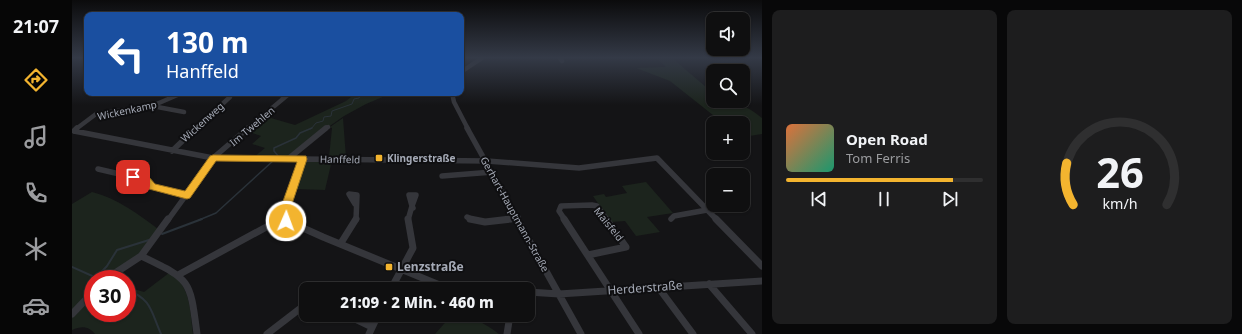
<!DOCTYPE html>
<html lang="de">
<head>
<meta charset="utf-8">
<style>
  :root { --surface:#0f0f10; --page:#1d1d1e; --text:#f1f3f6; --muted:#9b9c9f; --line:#2f2f30; --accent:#f3b42f }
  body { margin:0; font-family:"Noto Sans",sans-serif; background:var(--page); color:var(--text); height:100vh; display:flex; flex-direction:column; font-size:15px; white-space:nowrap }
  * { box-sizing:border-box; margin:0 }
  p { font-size:13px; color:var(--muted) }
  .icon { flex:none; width:22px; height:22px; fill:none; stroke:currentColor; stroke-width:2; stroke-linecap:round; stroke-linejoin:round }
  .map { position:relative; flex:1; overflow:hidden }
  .details { display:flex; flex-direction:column; gap:10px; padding:10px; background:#080809; width:480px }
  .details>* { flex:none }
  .top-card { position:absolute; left:12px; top:12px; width:380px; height:84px; border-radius:8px; box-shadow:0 1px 3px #0004,0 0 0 1px var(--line); background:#1a4fa0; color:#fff; overflow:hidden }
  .controls { position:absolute; left:634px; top:12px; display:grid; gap:8px }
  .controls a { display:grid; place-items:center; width:44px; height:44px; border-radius:8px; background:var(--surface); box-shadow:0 1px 3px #0004,0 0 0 1px var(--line); font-size:20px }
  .speed { position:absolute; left:12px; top:270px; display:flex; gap:8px; font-size:20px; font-weight:700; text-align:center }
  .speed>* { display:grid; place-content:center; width:52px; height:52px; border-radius:50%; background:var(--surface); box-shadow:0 1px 3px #0004,0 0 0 1px var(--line); line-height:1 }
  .speed .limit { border:6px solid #d22; background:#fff; color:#111 }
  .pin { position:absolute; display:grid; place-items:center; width:34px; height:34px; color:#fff; margin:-17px; border-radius:8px; box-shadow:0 2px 6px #0006 }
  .me { position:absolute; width:44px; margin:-22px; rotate:2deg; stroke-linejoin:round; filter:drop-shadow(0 0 3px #0008) }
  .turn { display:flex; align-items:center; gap:14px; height:84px; padding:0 16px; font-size:18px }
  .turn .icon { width:52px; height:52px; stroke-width:2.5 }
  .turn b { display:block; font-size:28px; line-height:34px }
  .details .tile { flex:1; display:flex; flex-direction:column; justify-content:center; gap:6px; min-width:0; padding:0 14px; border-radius:8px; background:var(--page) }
  .details .dial { align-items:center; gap:0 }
  .dial svg { height:104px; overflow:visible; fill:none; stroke:var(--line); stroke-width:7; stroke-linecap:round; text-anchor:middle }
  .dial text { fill:var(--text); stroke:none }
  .song { display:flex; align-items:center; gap:12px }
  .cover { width:48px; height:48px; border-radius:6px; background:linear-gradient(135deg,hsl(20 70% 55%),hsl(160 70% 35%)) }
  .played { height:4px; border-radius:2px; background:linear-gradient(90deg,var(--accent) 85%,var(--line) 85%) }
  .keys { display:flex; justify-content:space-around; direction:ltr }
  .details .tiles { flex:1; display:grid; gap:10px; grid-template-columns:repeat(2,1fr) }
  .trip { position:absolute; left:227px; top:282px; width:236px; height:40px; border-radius:8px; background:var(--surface); box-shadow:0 1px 3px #0004,0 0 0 1px var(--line); font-weight:800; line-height:40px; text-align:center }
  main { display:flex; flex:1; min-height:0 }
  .tabs { display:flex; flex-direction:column; width:72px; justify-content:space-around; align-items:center; background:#060606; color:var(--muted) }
  .tabs .icon { width:28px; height:28px }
  .tabs .on { color:var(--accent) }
  .tabs b { font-size:18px; color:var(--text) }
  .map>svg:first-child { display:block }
</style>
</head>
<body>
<main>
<nav class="tabs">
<b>21:07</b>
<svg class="icon on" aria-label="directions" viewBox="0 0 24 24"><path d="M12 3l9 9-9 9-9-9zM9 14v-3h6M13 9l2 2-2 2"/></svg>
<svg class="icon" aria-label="music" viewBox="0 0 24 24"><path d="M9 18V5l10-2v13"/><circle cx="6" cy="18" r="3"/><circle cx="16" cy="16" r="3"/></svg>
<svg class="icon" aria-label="phone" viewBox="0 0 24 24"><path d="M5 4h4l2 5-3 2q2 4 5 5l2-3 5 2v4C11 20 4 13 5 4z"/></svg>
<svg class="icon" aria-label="climate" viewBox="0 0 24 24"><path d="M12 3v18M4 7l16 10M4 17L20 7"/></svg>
<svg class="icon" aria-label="car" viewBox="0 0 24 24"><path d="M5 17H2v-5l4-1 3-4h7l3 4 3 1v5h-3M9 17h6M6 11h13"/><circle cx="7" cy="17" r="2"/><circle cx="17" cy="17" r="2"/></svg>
</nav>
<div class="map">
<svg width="690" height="334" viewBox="0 0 690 334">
  <rect width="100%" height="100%" fill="#141416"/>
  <path fill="#1c241d" d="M585 58H600L641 93V101C662 101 674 105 690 118V134L671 137V123H651L598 81 564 68 594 67Z
    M284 93H320L294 104 272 116 214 157H182L193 148 180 144 189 136 175 131 192 116 223 125 274 101Z
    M271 118 274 158 257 157 260 128 258 127Z
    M260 160 253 190 224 189 233 162Z
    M574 182 601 213 575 217 588 232 564 236 553 221 539 222 521 196 532 194 534 197 555 193 550 186Z
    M20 192C45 198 66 214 86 229L68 254 30 279H21V288L0 310V204Z
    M97 273C119 285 118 311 121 334H23C16 326 10 326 0 330V318L21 295V313H55V287L72 292Z
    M380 315C398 315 413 323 427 334H363Z"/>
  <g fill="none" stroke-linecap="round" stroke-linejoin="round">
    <path stroke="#2a3239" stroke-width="1" d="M239 129 244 123 251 121 252 117 259 116 260 111 280 104 282 99 287 98 289 94 296 93"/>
    <path stroke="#2a3239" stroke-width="1.5" d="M207 157 202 151V148L224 138 228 133 240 128
      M127 220 144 213 202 160"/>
    <path stroke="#2a3239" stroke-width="2" d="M90 234 130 219
      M0 267 27 279
      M24 278 35 266 45 250 77 240
      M55 290C80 299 79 312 89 334"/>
    <path stroke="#35363b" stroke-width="4.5" d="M488 58 490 61
      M389 72 410 58
      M199 93 214 96
      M380 93 382 102 396 129
      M80 106 112 112
      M4 129 24 114 80 106 110 93
      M123 129 158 97 159 93
      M175 129 218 93
      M253 129 256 127"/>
    <path stroke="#35363b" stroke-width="5.5" d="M395 128 446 220
      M2 131 141 158 415 161 507 168 585 158 645 220
      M2 131 5 128
      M100 151 124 128
      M216 159 254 128
      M26 169 73 180 80 187 115 195
      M370 176 421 172
      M337 195H344L340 206Z
      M283 204 277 194 285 195 284 220
      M340 206 341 208
      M395 217 401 220
      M210 218 214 220
      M599 219 602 216 635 210
      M96 220 141 158 176 128
      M207 220 210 218 231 159
      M336 220 340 206
      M434 220 446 217
      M493 220 487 211 489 206 520 205 525 206 535 220"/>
    <path stroke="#35363b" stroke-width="7" d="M211 219 251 237 370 286 410 289
      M398 219 413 222 439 219
      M445 219 509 334
      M492 219 567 334
      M644 219 690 266
      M269 243 284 219
      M516 255 554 247 534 219
      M69 256C119 280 118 279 125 334
      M106 275 209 219
      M34 279 69 256 96 219
      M637 284 680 334
      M586 287 621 334
      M319 289 341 248 336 219
      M456 292 487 294 690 281
      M0 314 21 292
      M275 315 300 327
      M195 334 234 304
      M297 334 306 315
      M435 334 438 315"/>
  </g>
  <linearGradient id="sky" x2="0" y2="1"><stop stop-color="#0b0b0c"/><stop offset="0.55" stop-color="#343a47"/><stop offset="1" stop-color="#343a47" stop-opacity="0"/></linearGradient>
  <rect width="690" height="105" fill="url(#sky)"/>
  <path fill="#f3b42f" stroke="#9e751f" d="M141 155 234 156 235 159 216 216 220 221 218 224H211L205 218 225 162 144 161 118 198 115 199 77 189 70 182 58 179 57 177 61 174 77 177 83 184 113 191 138 156Z"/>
  <g fill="#f3b42f" stroke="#0f0f11" stroke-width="1.5">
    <rect x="303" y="154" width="8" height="8" rx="2"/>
    <rect x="313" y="263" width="8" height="8" rx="2"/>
  </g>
  <g text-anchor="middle" stroke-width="4" stroke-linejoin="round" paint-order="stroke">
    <g font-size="10" fill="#a5aab6" stroke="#0f0f11">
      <text transform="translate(55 110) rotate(-12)" y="4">Wickenkamp</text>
      <text transform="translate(130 122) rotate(-42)" y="4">Wickenweg</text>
      <text transform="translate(180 126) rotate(-40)" y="4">Im Twehlen</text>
      <text transform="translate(268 159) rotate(1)" y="4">Hanffeld</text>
      <text transform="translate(443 214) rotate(61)" y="4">Gerhart-Hauptmann-Straße</text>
      <text transform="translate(537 224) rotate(51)" y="4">Maisfeld</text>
    </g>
    <g font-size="10" font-weight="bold" fill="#a5aab6" stroke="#0f0f11" text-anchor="start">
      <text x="315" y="162">Klingerstraße</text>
    </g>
    <g font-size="12" font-weight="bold" fill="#a5aab6" stroke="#0f0f11" text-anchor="start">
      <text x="325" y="271">Lenzstraße</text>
    </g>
    <g font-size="12" fill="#a5aab6" stroke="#0f0f11">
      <text transform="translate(573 288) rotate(-4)" y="4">Herderstraße</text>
    </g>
  </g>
</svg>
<div class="controls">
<a><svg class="icon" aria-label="sound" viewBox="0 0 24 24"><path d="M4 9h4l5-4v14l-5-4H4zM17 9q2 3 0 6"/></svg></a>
<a><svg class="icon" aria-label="search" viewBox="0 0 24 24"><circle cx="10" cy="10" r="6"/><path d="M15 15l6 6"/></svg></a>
<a>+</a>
<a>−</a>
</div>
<div class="speed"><div class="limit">30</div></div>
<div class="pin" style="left:61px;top:177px;background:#d93025"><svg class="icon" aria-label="arrive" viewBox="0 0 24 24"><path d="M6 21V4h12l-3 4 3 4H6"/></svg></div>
<svg class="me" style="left:214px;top:221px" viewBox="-20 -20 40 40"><circle r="17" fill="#f3b42f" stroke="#fff" stroke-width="3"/><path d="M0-11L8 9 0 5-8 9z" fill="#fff"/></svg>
<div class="trip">21:09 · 2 Min. · 460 m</div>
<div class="top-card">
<div class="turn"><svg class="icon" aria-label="left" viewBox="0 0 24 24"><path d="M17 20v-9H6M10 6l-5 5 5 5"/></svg><div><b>130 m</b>Hanffeld</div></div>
</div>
</div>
<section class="details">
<div class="tiles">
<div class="tile">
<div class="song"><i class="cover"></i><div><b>Open Road</b><p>Tom Ferris</p></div></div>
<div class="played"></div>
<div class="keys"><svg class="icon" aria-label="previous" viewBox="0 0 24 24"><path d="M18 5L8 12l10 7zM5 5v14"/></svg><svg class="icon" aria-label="pause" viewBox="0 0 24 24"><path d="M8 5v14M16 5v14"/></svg><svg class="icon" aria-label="next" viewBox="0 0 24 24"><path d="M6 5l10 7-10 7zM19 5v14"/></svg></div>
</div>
<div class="tile dial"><svg viewBox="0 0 100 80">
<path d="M14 69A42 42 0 1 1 86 69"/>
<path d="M14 69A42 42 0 0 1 9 37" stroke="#f3b42f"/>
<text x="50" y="56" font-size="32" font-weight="700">26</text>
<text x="50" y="72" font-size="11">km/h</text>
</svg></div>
</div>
</section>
</main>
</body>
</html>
